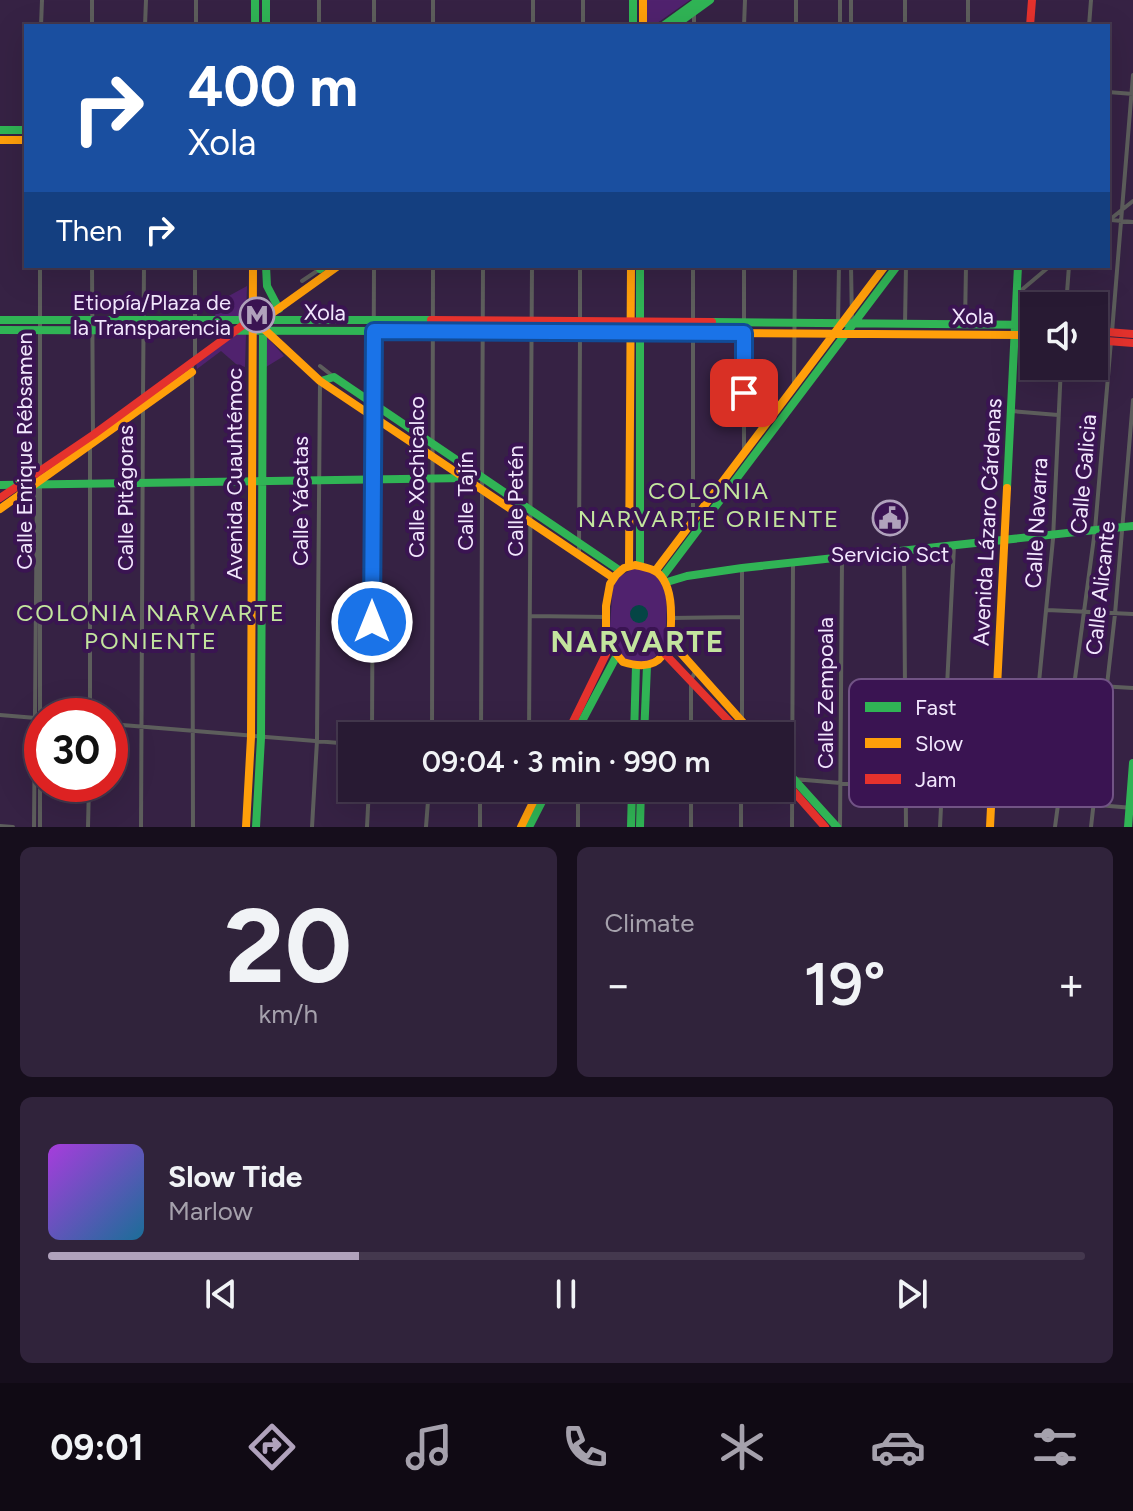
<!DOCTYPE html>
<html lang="en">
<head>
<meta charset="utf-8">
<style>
  :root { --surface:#281a33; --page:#30233b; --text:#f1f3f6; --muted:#a5a1ac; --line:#44384e; --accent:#b0a2bc }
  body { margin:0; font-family:Figtree,sans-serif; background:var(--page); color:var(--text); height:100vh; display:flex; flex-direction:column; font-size:30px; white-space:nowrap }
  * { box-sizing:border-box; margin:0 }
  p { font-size:26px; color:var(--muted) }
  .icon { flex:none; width:44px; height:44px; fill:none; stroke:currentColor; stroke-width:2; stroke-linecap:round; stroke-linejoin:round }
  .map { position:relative; height:827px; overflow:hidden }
  .panel { display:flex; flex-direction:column; gap:20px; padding:20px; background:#160e1c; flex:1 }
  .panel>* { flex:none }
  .top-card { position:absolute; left:24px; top:24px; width:1086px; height:244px; border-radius:0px; box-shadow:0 8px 32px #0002,0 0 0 2px var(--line); background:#1a4fa0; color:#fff; overflow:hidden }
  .tools { position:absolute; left:1020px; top:292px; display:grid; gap:16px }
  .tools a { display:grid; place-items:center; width:88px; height:88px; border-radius:0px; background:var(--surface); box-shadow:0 8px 32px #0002,0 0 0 2px var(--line); font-size:40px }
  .speed { position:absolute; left:24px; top:698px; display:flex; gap:16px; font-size:40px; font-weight:700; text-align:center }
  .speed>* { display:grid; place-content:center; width:104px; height:104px; border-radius:50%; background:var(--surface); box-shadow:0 8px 32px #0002,0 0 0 2px var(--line); line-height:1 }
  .speed .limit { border:12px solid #d22; background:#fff; color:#111 }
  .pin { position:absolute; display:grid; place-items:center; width:68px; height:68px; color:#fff; margin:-34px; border-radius:16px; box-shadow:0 4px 12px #0006 }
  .me { position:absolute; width:88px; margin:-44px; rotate:0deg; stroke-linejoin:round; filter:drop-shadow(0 0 6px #0008) }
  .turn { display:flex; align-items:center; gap:28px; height:168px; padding:0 32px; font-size:36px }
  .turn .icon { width:104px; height:104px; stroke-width:2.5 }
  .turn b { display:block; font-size:56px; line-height:68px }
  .then { display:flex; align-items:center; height:76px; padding:0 32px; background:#0003; gap:16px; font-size:30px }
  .big { font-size:60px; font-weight:600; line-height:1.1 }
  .panel .tile { flex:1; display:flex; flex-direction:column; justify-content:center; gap:12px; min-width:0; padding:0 28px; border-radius:12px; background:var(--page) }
  .panel .dial { align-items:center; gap:0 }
  .dial b { font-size:104px; line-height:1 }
  .song { display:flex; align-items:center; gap:24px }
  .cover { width:96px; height:96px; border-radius:12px; background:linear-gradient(135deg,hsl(280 70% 55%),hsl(200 70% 35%)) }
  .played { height:8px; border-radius:4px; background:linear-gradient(90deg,var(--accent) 30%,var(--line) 30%) }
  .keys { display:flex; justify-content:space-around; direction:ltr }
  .heat { display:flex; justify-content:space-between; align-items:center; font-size:44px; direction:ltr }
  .panel .tiles { flex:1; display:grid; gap:20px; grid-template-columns:1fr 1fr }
  .tile:last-child { grid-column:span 2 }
  .trip { position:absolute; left:338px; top:722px; width:456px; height:80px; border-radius:0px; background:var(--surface); box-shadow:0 8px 32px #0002,0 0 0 2px var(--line); font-weight:600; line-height:80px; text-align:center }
  .tab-bar { display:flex; height:128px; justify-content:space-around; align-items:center; background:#100a14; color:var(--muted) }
  .tab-bar .icon { width:56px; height:56px }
  .tab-bar .current { color:var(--accent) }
  .tab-bar b { font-size:36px; color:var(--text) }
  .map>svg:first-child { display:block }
</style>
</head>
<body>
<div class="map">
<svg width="1133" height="827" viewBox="0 0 1133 827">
  <rect width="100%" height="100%" fill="#362244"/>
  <path fill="#50226e" d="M646 0H690L653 26H646Z
    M247 286 246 317H214L225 298Z
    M237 333 246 334 245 367 236 364 221 351 197 369 196 363Z
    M266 336 284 356 266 367Z
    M633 569C670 568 667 597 666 624 665 632 666 641 662 648 656 660 637 670 625 660 619 656 613 647 609 641L613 584 618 577Z"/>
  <path fill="#054545" d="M630 614a9 9 0 1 1 18 0a9 9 0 1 1-18 0Z"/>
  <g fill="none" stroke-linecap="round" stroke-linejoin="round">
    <path stroke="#5d5e5c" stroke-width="4" d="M583 0V26
      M851 0V26
      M968 0V26
      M694 12V26
      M41 26 42 0
      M92 26V0
      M145 26 146 0
      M196 26V0
      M319 26V0
      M374 26V0
      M433 26V0
      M533 26V0
      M744 26 745 0
      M796 26V0
      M840 26V0
      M905 26V0
      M1089 26 1091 0
      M1108 92 1133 94
      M1111 220 1133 222
      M1108 221 1133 201
      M92 266 93 435
      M693 266V520L696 531
      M851 266 852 323
      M302 281 320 269
      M1018 293 1050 266
      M1066 306 1069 266
      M580 320V266
      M838 323 839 266
      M905 324 906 266
      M965 324 966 266
      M1112 332 1133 75
      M195 359V266
      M192 361 193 827
      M320 366 334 377
      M794 384 795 266
      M143 396 144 266
      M1011 411 1058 415
      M744 452V266
      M904 551 906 827
      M579 555 580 334
      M1047 610 1133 614
      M530 616 607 617
      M671 618 742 617
      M997 680 1133 688
      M1039 682 1053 539 1061 366
      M0 715 36 718
      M90 716V444
      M110 724 352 744
      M742 734V568
      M372 736 374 266
      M432 736 433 266
      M481 736 483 266
      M529 736 532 266
      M691 736V680L696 670
      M782 778 1133 808
      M530 788V825
      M741 788V827
      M0 826 13 827
      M34 827 37 483
      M40 827V266
      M88 827 89 784
      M141 827 143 407
      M312 827 317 741 320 382
      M367 827 369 788
      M426 827 429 788
      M480 827V788
      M578 827V788
      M691 827V788
      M792 827 793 563
      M840 827 842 559
      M940 827 954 546
      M1055 827 1095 530 1111 341
      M1091 827 1115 614 1133 400"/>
    <path stroke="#30b455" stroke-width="8" d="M255 0V26
      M266 0V26
      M633 0V26
      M663 26 699 0
      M674 26 710 0
      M0 130H26
      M266 266 267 286 279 309
      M640 266V565
      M320 269 324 266
      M0 320H431
      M712 322 1034 325
      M0 330 403 331
      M321 381 334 377 619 570
      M0 485 467 478
      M1007 488 1018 266
      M663 576 897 266
      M667 582 687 576 742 568 1133 526
      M574 736 616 657
      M634 736 636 666
      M644 736 647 666
      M780 764 837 827
      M256 827 261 738 263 329
      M529 827 549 788
      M631 827 632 788
      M640 827 641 788
      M1128 827 1133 763"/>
    <path stroke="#ff9f0a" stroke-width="8" d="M643 0V26
      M0 140H26
      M264 319 338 266
      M264 329 320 381 612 577
      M403 331 1034 335
      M0 509 192 372
      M635 565C643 567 652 568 658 573 669 583 671 600 671 614 672 647 664 675 623 662L606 641V606L610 584 616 575 624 568Z
      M629 566 631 266
      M656 570 885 266
      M671 642 755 736
      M246 827 251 737 253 266
      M521 827 540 788
      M990 827 1007 488"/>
    <path stroke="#e5322d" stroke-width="8" d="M1030 26 1032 0
      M431 320 712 322
      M1094 331 1133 334
      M1094 340 1133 343
      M0 498 93 435 250 320
      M666 655 743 736
      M566 736 609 648
      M780 776 825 827"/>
  </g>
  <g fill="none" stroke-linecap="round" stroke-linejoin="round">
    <g stroke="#114b97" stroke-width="20">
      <path id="route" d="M372 622 374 331 744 333V393"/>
    </g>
    <use href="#route" stroke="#1a73e8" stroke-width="14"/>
  </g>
  <defs>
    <g id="metro-ring" transform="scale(1.8)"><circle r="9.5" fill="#3a1452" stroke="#b0a2bc" stroke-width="1.5"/><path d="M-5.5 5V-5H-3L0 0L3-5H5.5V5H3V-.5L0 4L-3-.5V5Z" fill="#b0a2bc"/></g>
    <g id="civic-ring" transform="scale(1.8)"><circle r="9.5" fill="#3a1452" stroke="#b0a2bc" stroke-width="1.5"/><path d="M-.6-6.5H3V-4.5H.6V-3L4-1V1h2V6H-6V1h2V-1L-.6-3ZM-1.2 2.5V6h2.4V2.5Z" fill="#b0a2bc"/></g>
  </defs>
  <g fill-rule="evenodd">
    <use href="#metro-ring" x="257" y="315"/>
    <use href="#civic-ring" x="890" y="518"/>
  </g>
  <g text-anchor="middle" stroke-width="8" stroke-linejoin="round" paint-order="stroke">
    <g font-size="22" fill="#f2e7fd" stroke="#3a1452" text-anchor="end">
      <text x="231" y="310">Etiopía/Plaza de<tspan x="231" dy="25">la Transparencia</tspan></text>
      <text x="890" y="562" text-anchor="middle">Servicio Sct</text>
    </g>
    <g font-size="22" fill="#f2e7fd" stroke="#3a1452">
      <text transform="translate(325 312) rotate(1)" y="8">Xola</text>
      <text transform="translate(973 316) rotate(-1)" y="8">Xola</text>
      <text transform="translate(24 451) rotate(-90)" y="8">Calle Enrique Rébsamen</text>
      <text transform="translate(234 474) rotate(-90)" y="8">Avenida Cuauhtémoc</text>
      <text transform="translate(1083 474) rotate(-85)" y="8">Calle Galicia</text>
      <text transform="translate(416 477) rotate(-90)" y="8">Calle Xochicalco</text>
      <text transform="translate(125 498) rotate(-90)" y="8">Calle Pitágoras</text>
      <text transform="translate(300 501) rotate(-90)" y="8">Calle Yácatas</text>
      <text transform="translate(465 501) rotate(-90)" y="8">Calle Tajín</text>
      <text transform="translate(515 501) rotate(-90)" y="8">Calle Petén</text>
      <text transform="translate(987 522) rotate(-87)" y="8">Avenida Lázaro Cárdenas</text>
      <text transform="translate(1036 523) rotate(-87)" y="8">Calle Navarra</text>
      <text transform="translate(1100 588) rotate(-84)" y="8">Calle Alicante</text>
      <text transform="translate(825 693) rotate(-90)" y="8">Calle Zempoala</text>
    </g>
    <g font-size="24" letter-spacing="2" fill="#c3e59e" stroke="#3a1452">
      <text x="709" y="499">COLONIA<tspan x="709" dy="28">NARVARTE ORIENTE</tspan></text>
      <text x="151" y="621">COLONIA NARVARTE<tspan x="151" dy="28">PONIENTE</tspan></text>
    </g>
    <g font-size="30" font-weight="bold" letter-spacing="2" fill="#c3e59e" stroke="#3a1452">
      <text x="638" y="652">NARVARTE</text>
    </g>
  </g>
  <rect x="849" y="679" width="264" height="128" rx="12" fill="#3a1452" stroke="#715385" stroke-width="2"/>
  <rect x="865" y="702" width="36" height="10" fill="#30b455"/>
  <rect x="865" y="738" width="36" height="10" fill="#ff9f0a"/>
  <rect x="865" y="774" width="36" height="10" fill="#e5322d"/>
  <g font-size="22" fill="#f2e7fd">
    <text x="915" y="715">Fast</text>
    <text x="915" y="751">Slow</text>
    <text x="915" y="787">Jam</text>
  </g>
</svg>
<div class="tools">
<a><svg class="icon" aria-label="sound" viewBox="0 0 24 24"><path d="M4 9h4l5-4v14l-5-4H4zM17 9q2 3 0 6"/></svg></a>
</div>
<div class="speed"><div class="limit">30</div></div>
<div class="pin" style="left:744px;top:393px;background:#d93025"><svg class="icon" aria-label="arrive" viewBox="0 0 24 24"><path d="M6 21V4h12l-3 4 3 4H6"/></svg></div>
<svg class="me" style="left:372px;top:622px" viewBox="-20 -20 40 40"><circle r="17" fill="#1a73e8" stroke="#fff" stroke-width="3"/><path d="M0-11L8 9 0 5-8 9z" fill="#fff"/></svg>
<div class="trip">09:04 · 3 min · 990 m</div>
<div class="top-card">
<div class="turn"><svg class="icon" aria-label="right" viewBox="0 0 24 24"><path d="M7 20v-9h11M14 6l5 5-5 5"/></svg><div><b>400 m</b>Xola</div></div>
<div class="then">Then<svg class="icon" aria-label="right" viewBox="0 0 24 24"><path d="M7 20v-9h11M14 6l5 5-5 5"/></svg></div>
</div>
</div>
<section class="panel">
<div class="tiles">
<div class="tile dial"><b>20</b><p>km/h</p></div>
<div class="tile"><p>Climate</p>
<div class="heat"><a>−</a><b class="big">19°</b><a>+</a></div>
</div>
<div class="tile">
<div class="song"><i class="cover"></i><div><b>Slow Tide</b><p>Marlow</p></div></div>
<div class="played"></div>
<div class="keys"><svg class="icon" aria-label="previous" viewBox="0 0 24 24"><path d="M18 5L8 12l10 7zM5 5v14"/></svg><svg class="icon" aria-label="pause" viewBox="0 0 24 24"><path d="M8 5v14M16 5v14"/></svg><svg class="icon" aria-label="next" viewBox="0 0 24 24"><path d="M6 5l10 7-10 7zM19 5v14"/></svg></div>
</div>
</div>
</section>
<nav class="tab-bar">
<b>09:01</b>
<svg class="icon current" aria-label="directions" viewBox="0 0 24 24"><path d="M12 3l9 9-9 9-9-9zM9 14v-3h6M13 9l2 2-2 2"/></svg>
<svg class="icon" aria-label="music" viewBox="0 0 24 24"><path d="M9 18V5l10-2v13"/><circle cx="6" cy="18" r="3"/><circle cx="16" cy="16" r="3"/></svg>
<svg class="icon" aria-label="phone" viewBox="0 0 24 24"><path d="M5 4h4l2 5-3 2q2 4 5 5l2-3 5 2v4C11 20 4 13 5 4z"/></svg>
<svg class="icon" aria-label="climate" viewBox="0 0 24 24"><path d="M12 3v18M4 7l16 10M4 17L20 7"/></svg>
<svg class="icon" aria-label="car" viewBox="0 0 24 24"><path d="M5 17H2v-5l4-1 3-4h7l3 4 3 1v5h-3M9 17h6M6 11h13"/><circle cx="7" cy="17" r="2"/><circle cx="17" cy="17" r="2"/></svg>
<svg class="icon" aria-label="filters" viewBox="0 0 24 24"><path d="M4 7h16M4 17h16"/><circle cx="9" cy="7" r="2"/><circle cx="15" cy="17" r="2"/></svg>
</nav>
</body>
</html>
